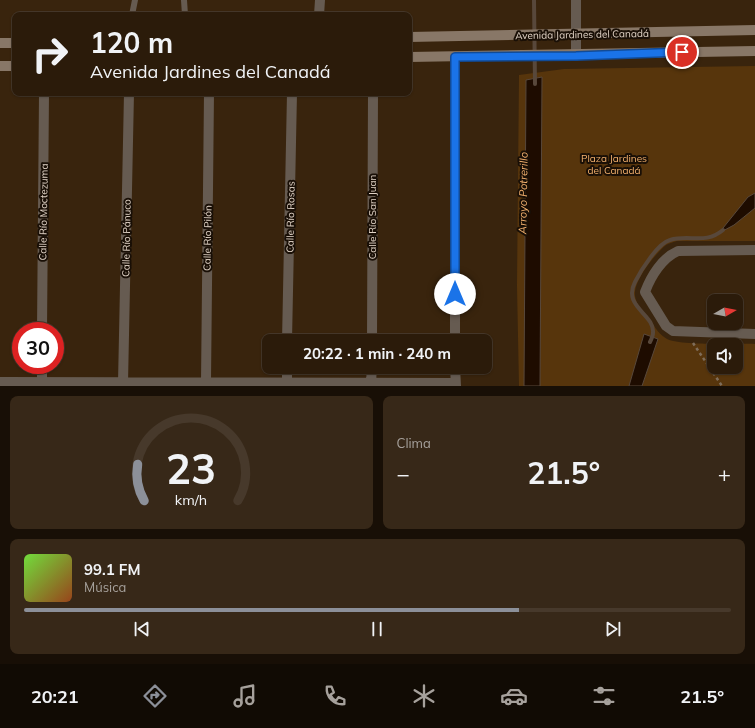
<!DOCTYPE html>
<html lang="es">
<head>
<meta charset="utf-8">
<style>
  :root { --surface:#2b1b0a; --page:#372818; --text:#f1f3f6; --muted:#a6a19c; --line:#47392b; --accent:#8c9099 }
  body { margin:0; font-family:Mulish,sans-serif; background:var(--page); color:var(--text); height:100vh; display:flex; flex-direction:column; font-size:15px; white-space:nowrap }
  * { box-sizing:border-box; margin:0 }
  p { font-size:13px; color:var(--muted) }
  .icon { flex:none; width:22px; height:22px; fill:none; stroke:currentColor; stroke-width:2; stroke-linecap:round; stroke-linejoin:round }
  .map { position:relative; height:386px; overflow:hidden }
  .details { display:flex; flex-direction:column; gap:10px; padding:10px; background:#180f06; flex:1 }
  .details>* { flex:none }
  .hud { position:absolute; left:12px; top:12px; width:400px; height:84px; border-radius:8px; box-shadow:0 1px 3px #0004,0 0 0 1px var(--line); background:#2b1b0a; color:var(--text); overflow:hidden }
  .needle { width:26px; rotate:81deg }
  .fabs { position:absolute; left:707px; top:294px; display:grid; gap:8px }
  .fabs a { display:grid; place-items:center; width:36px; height:36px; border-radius:8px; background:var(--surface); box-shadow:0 1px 3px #0004,0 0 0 1px var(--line); font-size:20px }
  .speed { position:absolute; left:12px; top:322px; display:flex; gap:8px; font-size:20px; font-weight:700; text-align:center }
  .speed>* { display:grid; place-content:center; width:52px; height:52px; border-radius:50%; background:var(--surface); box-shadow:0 1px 3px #0004,0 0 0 1px var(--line); line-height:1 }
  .speed .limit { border:6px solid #d22; background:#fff; color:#111 }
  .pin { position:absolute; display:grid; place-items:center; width:34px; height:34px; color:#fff; margin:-17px; border:2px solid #fff; border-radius:50%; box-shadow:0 1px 4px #0007 }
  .me { position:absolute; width:44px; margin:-22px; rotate:0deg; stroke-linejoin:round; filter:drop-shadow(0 0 3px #0008) }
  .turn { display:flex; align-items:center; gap:14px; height:84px; padding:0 12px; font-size:18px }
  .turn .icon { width:52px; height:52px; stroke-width:2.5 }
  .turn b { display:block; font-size:28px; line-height:34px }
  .big { font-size:30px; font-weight:700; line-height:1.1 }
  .details .card { flex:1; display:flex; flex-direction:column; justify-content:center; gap:6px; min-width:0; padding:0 14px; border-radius:8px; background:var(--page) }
  .details .dial { align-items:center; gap:0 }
  .dial svg { height:104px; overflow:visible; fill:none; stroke:var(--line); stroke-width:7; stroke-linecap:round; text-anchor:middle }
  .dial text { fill:var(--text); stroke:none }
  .song { display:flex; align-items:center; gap:12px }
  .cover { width:48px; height:48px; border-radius:6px; background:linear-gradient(135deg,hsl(100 70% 55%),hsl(20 70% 35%)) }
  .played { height:4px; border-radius:2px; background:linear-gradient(90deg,var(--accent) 70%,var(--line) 70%) }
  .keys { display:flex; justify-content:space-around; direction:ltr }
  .heat { display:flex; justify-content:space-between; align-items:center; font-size:22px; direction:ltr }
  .details .tiles { flex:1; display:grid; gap:10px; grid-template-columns:1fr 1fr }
  .card:last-child { grid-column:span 2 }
  .trip { position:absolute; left:262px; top:334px; width:230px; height:40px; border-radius:8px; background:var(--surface); box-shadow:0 1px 3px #0004,0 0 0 1px var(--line); font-weight:700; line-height:40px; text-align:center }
  .menu { display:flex; height:64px; justify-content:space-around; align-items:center; background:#110b04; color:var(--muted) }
  .menu .icon { width:28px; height:28px }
  .menu .selected { color:var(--accent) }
  .menu b { font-size:18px; color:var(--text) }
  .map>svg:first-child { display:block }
</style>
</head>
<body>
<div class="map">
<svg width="755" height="386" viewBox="0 0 755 386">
  <rect width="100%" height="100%" fill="#39240d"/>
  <path fill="#57350c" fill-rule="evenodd" d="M755 66V241H677C674 242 669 243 666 245 655 254 633 281 635 296 636 305 645 314 651 321 655 328 660 335 667 339 681 346 737 343 755 344V386H519L517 286 519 75 564 69ZM714 345H736V367H714Z"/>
  <path fill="#1e0c00" stroke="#58483b" d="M542 77 540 386H524L526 80Z
    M755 193V208L734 225 719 233 748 197Z
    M644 334 658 339 642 386H629Z"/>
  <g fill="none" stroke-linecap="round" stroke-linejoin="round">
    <path stroke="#58483b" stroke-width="4" d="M534 0 535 84
      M650 342C651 340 653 336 653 333 655 314 622 307 635 282 641 270 658 243 670 240 690 234 705 245 723 230"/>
    <path stroke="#7f6d5a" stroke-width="2.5" stroke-dasharray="3 3" stroke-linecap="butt" d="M693 343 722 386"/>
    <path stroke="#665b51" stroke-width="6" d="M184 0 185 15
      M132 15 135 0"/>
    <path stroke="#665b51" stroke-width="10" d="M576 0V56
      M319 15 320 0
      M755 250 678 251C662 258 651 276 645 292L666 326 673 331 755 334
      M42 331 44 93
      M287 341 292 93
      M372 341 373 93
      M455 341V57
      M455 367 456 386
      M42 381V365
      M0 382 455 383
      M206 382 209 93
      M371 382 372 367
      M123 383 129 93
      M287 383V367"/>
    <path stroke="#887767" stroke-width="10" d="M409 37 755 30
      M0 43H15
      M409 57 755 51
      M0 66H15"/>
  </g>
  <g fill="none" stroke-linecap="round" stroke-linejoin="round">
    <g stroke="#114b97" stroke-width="10">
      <path id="route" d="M455 294V57L576 56 682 52"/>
    </g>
    <use href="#route" stroke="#1a73e8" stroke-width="7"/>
  </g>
  <g text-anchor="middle" stroke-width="4" stroke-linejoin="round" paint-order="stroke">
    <g font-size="10" fill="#e1d3c6" stroke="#190f06">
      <text transform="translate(582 34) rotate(-1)" y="4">Avenida Jardines del Canadá</text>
      <text transform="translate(43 212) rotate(-89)" y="4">Calle Río Moctezuma</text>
      <text transform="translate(290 217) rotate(-89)" y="4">Calle Río Rosas</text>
      <text transform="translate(372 217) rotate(-90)" y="4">Calle Río San Juan</text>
      <text transform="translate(126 238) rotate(-89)" y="4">Calle Río Pánuco</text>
      <text transform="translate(207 238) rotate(-89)" y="4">Calle Río Pilón</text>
    </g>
    <g font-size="10" fill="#f5b26e" stroke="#190f06">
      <text x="614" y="162">Plaza Jardines<tspan x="614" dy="12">del Canadá</tspan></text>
    </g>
    <g font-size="11" font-style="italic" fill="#f8b571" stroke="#190f06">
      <text transform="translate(523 193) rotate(-89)" y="4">Arroyo Potrerillo</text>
    </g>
  </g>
</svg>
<div class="fabs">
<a><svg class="needle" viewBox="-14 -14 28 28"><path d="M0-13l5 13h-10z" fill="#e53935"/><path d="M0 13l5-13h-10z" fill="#a6a19c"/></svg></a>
<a><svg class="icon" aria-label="sound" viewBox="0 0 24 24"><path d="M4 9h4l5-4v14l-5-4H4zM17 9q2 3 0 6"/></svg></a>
</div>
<div class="speed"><div class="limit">30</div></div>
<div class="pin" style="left:682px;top:52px;background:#d93025"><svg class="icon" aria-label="arrive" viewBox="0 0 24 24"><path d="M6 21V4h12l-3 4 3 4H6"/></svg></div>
<svg class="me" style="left:455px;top:294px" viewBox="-20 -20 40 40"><circle r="19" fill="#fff"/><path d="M0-13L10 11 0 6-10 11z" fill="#1a73e8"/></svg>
<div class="trip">20:22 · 1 min · 240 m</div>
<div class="hud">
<div class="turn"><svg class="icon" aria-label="right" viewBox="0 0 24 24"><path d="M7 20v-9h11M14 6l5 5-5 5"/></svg><div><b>120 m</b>Avenida Jardines del Canadá</div></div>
</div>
</div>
<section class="details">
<div class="tiles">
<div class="card dial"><svg viewBox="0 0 100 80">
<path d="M14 69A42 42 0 1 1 86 69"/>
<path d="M14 69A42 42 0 0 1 9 41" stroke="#8c9099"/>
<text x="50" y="56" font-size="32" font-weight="700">23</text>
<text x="50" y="72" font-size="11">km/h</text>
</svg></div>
<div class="card"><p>Clima</p>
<div class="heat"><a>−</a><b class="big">21.5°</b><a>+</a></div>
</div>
<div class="card">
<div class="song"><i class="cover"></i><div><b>99.1 FM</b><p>Música</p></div></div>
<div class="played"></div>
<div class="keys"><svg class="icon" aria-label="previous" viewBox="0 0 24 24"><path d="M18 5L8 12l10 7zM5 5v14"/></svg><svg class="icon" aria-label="pause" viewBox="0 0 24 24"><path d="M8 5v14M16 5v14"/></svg><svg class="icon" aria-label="next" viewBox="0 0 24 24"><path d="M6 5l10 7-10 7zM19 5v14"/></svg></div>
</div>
</div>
</section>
<nav class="menu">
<b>20:21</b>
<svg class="icon selected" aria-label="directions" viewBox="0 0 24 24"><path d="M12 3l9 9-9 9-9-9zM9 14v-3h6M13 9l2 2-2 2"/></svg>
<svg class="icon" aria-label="music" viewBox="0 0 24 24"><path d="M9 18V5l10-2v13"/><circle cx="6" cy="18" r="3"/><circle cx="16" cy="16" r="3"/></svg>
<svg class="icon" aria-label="phone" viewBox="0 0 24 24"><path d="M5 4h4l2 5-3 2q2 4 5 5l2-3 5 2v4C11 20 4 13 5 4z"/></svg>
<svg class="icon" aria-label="climate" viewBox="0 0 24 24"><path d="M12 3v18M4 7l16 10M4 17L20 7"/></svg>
<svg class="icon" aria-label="car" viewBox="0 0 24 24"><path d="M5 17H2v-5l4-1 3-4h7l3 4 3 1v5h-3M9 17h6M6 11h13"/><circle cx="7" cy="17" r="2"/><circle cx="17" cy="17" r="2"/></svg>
<svg class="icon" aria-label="filters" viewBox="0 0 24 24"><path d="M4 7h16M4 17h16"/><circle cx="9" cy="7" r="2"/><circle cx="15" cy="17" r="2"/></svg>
<b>21.5°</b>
</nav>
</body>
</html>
